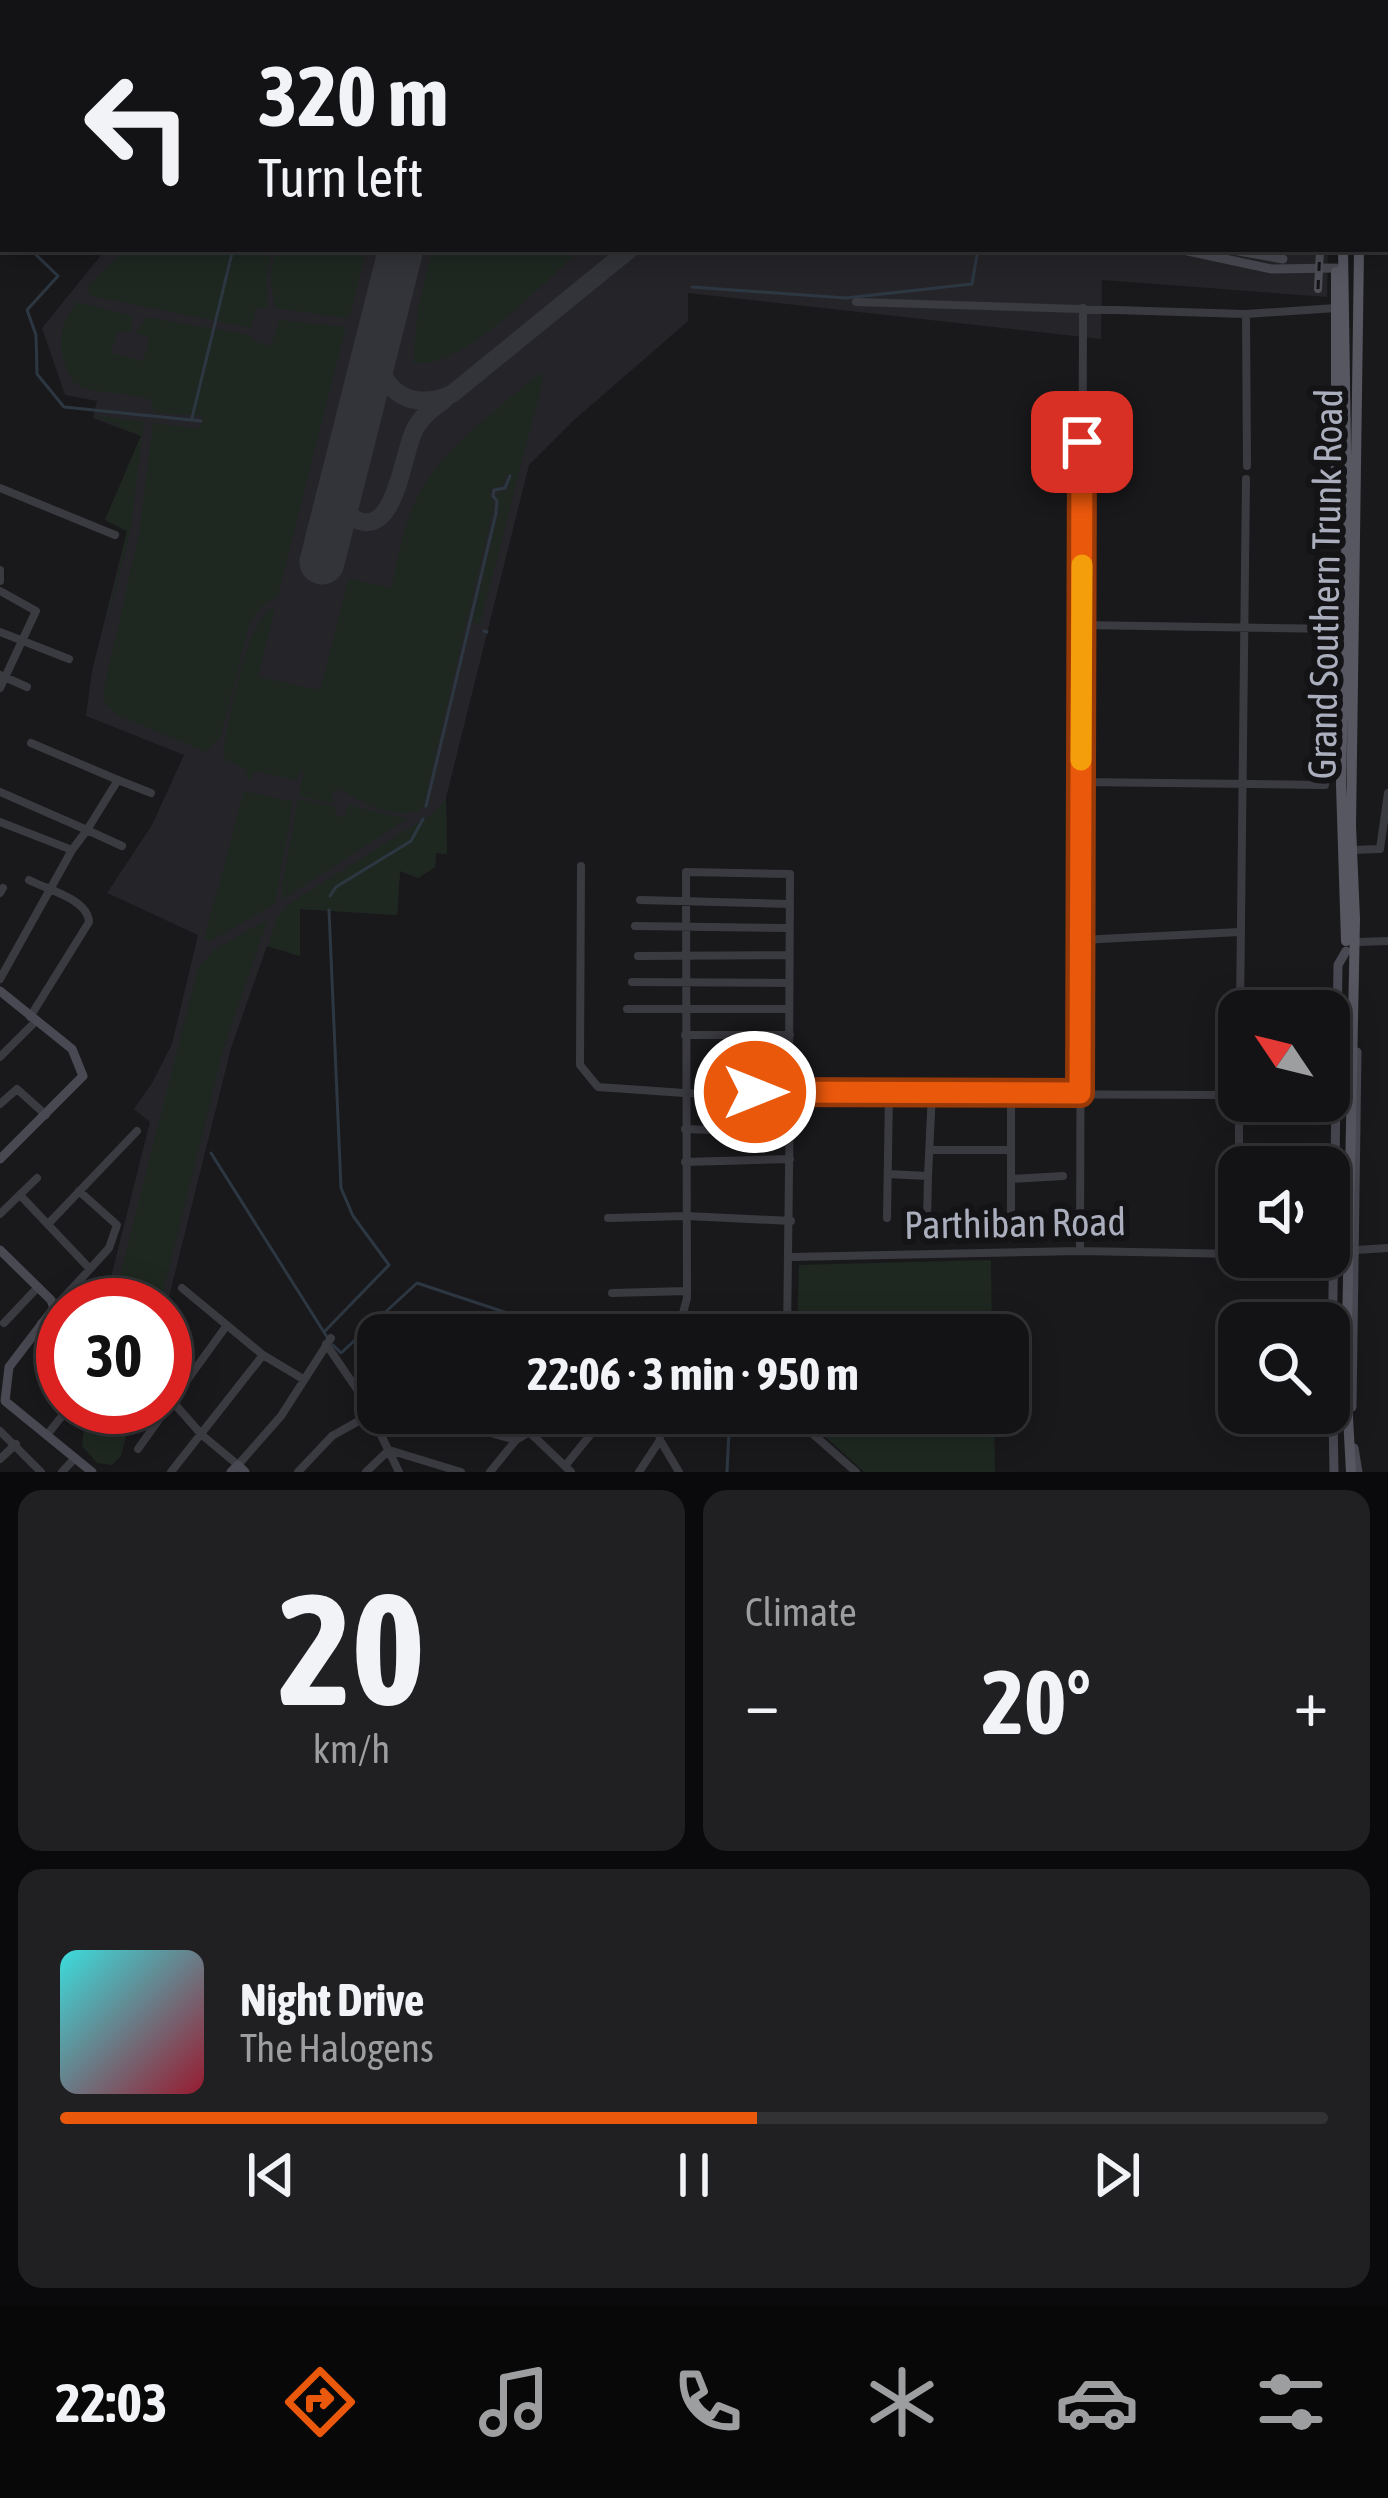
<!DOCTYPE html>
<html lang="en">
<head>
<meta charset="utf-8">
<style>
  :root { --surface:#131315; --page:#202022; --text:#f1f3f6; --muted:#9d9ea0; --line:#323234; --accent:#ea580c }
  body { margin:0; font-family:"Asap Condensed",sans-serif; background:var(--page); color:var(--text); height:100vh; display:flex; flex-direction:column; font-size:45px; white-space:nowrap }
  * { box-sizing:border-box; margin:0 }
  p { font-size:39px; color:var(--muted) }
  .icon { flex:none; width:66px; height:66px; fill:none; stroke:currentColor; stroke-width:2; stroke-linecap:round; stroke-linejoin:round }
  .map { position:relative; height:1472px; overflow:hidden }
  .drawer { display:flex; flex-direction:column; gap:18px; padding:18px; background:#0a0a0c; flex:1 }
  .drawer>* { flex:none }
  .guide { position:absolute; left:0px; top:0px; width:1389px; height:252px; box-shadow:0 6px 30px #0003,0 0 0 3px var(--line); background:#131315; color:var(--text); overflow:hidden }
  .needle { width:78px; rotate:305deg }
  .fabs { position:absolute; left:1218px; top:990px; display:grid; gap:24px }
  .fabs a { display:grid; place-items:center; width:132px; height:132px; border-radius:24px; background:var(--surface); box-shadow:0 6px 30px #0003,0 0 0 3px var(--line); font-size:60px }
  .speed { position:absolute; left:36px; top:1278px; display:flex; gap:24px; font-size:60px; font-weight:700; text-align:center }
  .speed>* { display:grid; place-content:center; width:156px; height:156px; border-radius:50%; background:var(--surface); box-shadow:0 6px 30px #0003,0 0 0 3px var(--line); line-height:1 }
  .speed .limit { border:18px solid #d22; background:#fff; color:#111 }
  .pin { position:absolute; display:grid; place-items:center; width:102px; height:102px; color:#fff; margin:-51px; border-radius:24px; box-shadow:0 6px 18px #0006 }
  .me { position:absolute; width:132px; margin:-66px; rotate:90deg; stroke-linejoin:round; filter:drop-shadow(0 0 9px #0008) }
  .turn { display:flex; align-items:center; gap:42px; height:252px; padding:0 60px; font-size:54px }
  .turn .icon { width:156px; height:156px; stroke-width:2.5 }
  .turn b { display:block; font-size:84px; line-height:102px }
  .big { font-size:90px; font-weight:700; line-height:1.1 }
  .drawer .widget { flex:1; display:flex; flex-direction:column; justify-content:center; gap:18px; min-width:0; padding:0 42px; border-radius:24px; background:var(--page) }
  .drawer .dial { align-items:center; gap:0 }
  .dial b { font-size:156px; line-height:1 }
  .song { display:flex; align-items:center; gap:36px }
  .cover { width:144px; height:144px; border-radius:18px; background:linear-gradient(135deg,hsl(180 70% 55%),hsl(350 70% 35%)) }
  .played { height:12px; border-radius:6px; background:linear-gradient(90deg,var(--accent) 55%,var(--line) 55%) }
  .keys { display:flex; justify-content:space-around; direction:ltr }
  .heat { display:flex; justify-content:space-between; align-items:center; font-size:66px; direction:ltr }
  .drawer .tiles { flex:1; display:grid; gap:18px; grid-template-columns:1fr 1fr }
  .widget:last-child { grid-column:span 2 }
  .trip { position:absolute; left:357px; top:1314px; width:672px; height:120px; border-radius:24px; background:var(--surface); box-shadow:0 6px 30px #0003,0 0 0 3px var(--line); font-weight:700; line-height:120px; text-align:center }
  .tabs { display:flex; height:192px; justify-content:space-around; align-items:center; background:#080808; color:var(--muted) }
  .tabs .icon { width:84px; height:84px }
  .tabs .active { color:var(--accent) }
  .tabs b { font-size:54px; color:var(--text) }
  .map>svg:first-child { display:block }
</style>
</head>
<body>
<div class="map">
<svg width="1388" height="1472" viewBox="0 0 1388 1472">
  <rect width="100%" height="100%" fill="#19191c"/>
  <path fill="#252529" d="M201 0H1327V3H200Z
    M106 249H1328L1327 297 1102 280 1101 339 688 293V321L573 421 529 465 446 798 447 854 436 853 435 867 418 878 400 871 397 915 300 909V956L267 946 231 1048 165 1313V1305H104L150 1122 134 1109 152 1083 172 1044 198 935 107 893 152 825 184 755 86 716 92 671 127 531 105 520 141 436 93 418 97 401 65 395 42 328Z"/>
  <path fill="#1e2821" d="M126 249H272L267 276V309L256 308 251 328 91 296 87 289 92 282Z
    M276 249H366L350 315 346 318 275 308 270 274Z
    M432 249H579C550 279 457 374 413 362L418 310Z
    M77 302 133 316 130 331 117 332 111 353 143 361 150 338 136 333 146 317 251 335V340L271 346 279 320 346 327 278 596 261 607 250 622 220 738 206 752 115 714 105 703 103 693 139 534 153 423 199 429 202 416 154 412 150 400C124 390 98 397 73 382 57 354 56 328 77 302Z
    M538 374 543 376 542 385 479 627 473 620 499 512 497 494 507 490 511 476 506 475 503 486 492 488 490 495 494 505 423 808C397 823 360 801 338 788L333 792 332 804 299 795 304 772 300 770 297 780 255 771 251 781 247 780 246 770 225 759 223 751C231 713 243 625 276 605L258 677 320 690 349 578 391 588C399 558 403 524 418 496 443 447 498 410 538 374Z
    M94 415 144 422 130 534 105 630 127 531 105 520 141 436Z
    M244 791 293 802 276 899 273 905 209 942 205 937Z
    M446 798 447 854 436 853 435 867 418 878 400 871 397 915 300 909V956L268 946 277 917 289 904 435 812Z
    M298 799 336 807 335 816 345 817 348 805 407 819 283 899 282 886Z
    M268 919 224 1047 160 1305H113L198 968 214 950Z
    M991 1260 992 1335H797L799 1265Z
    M86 1407H134L121 1456 112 1465 97 1463 82 1446Z
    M799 1413H994L995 1472H864Z"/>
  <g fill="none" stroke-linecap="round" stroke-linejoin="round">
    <path stroke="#2d3742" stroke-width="3" d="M150 0 152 3
      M305 3 306 0
      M30 249 58 276 27 310 36 335 37 374 64 407 201 421
      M692 287 846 298 972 284 978 249
      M192 418 233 249
      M484 631 487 632
      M426 806 496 513 497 501 493 496 494 490 505 488 510 476
      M330 896 336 887 411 841 423 819
      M211 1153 327 1337
      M325 1331 389 1265 353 1216 341 1188 329 910
      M333 1345 341 1353 417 1283 574 1335
      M717 1413 729 1431 727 1472"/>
    <path stroke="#333439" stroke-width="18" d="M465 3 466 0
      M683 3 684 0
      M873 3V0
      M376 350C382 394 412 411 452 394L630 249
      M339 494C341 504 343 512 353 518 397 543 402 449 416 427 423 415 433 408 444 400"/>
    <path stroke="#333439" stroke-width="45" d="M463 3 464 0
      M322 562 401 249"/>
    <path stroke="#3a3a41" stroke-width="8" d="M856 302 1246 314 1336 308
      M1246 314 1247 466
      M0 488 115 535
      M0 570V581
      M0 591 36 611 0 688
      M1081 625 1341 629
      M0 632 69 659
      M0 675 27 687
      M31 743 118 780
      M1081 782 1325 785
      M0 792 87 830 72 850 0 979
      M0 822 72 850
      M122 846 87 830 118 780 151 793
      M1352 850 1380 849 1388 793
      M581 866 580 1065 598 1087 684 1093 1239 1095
      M29 880C48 890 88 899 89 922L30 1017
      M0 893 3 888
      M640 900 789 904
      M635 926 789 928
      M1080 940 1240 932
      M1357 942 1388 941
      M638 956 789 955
      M632 982 789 983
      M627 1009H789
      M1240 1011 1246 479
      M685 1035H790
      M0 1057 35 1022
      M0 1104 17 1089 46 1115
      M685 1129 790 1133
      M930 1150H1011V1092
      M685 1162 790 1159
      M888 1174 928 1176 932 1092
      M1011 1179 1063 1176
      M79 1191 117 1225 109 1248 90 1269
      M20 1195 90 1269 54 1308
      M0 1214 37 1178
      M608 1218 687 1216 791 1221
      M887 1218 889 1092
      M927 1221 928 1176
      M49 1223 137 1131
      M1011 1227V1150
      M1356 1250 1388 1248
      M1080 1251 1083 308
      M1239 1254V1061
      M791 1257 1080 1251 1239 1254
      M182 1288 263 1355 303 1379
      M612 1293 687 1291
      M4 1323 38 1287
      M41 1323 63 1342
      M227 1325 172 1401 202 1435 238 1465 281 1416 331 1338
      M660 1335 683 1313 687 1298 686 872 790 874 789 1072
      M787 1335 790 1092
      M326 1344 363 1398 399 1472
      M40 1369 63 1389
      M419 1413 516 1440
      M529 1413 523 1426 571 1472
      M662 1413 657 1420 660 1440 679 1472
      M789 1413 856 1472
      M0 1431 41 1472
      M47 1435 69 1407
      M138 1449 172 1401 165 1396
      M0 1459 16 1444
      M565 1466 608 1413
      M62 1472 75 1458
      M171 1472 263 1355
      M298 1472 332 1436 371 1414
      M366 1472 389 1450 461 1472
      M490 1472 516 1440 529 1432
      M639 1472 660 1440"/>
    <path stroke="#484952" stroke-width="9" d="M1152 3 1153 0
      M1320 3V0
      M1386 5H1388
      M1178 249 1272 269 1336 268
      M1227 249 1283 259
      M0 991 72 1049 83 1076 0 1159
      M0 1250 51 1300 54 1308 9 1367 5 1401 92 1472
      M1352 1407 1357 1052
      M1354 1448 1358 1472
      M231 1472 238 1465 245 1472
      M1334 1472 1332 1360 1338 965 1346 951"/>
    <path stroke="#565761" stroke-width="10" d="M1332 0V3
      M1341 3V0
      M1356 3V0
      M1343 249 1347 513 1341 785 1346 941
      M1336 272V512L1345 528
      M1351 1472 1346 1381 1355 919 1351 826 1359 249"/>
    <g stroke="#4d4e56" stroke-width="8">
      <path id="rail" d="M1323 0V3
        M1318 289 1320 249"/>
    </g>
    <use href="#rail" stroke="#141417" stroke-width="3" stroke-dasharray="9" stroke-linecap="butt"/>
  </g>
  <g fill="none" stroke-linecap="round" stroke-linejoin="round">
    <g stroke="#983908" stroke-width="30">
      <path id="route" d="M755 1092 1080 1093 1082 442"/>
    </g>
    <use href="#route" stroke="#ea580c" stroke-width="21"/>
    <path stroke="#f59e0b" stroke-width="21" d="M1081 760 1082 565"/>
  </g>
  <g text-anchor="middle" stroke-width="12" stroke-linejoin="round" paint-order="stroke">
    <g font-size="39" fill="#abaebd" stroke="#141417">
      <text transform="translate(1325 584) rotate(-89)" y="14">Grand Southern Trunk Road</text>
      <text transform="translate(1015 1223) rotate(-1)" y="14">Parthiban Road</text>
    </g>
  </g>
</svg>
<div class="fabs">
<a><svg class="needle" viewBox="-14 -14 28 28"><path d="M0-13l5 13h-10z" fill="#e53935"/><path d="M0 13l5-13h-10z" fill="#9d9ea0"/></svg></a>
<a><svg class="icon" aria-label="sound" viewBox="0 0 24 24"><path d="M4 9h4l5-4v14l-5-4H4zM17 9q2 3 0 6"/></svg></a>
<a><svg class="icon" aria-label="search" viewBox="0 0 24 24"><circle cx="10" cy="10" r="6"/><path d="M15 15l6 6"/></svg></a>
</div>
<div class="speed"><div class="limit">30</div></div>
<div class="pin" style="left:1082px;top:442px;background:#d93025"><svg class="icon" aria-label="arrive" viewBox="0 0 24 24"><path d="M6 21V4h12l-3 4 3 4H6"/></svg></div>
<svg class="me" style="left:755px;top:1092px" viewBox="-20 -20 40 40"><circle r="17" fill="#ea580c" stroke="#fff" stroke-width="3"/><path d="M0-11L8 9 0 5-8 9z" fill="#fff"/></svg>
<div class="trip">22:06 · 3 min · 950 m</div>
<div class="guide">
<div class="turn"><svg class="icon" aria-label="left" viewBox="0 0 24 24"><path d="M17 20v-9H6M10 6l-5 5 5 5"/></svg><div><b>320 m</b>Turn left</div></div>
</div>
</div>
<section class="drawer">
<div class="tiles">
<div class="widget dial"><b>20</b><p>km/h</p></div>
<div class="widget"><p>Climate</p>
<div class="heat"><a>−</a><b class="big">20°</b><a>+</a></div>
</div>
<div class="widget">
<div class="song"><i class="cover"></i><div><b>Night Drive</b><p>The Halogens</p></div></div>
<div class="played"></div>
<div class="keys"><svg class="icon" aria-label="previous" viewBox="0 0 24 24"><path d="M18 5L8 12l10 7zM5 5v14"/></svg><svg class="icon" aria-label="pause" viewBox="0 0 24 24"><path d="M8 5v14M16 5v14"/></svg><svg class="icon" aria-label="next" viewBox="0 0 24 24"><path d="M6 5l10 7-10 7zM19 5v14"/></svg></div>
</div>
</div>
</section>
<nav class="tabs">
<b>22:03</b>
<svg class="icon active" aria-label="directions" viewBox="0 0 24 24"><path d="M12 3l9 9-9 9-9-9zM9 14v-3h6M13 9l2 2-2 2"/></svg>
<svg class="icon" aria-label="music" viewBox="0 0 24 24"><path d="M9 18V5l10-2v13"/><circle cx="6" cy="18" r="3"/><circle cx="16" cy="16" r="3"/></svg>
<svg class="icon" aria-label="phone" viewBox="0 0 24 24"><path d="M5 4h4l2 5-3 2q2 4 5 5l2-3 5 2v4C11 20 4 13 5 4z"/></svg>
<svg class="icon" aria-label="climate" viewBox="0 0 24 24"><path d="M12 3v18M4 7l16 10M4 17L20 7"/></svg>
<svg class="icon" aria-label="car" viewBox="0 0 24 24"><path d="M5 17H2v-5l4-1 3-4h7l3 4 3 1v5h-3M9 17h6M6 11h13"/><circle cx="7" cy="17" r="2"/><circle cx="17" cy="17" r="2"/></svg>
<svg class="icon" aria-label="filters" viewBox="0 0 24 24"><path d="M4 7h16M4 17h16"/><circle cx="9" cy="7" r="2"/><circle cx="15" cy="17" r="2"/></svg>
</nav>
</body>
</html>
